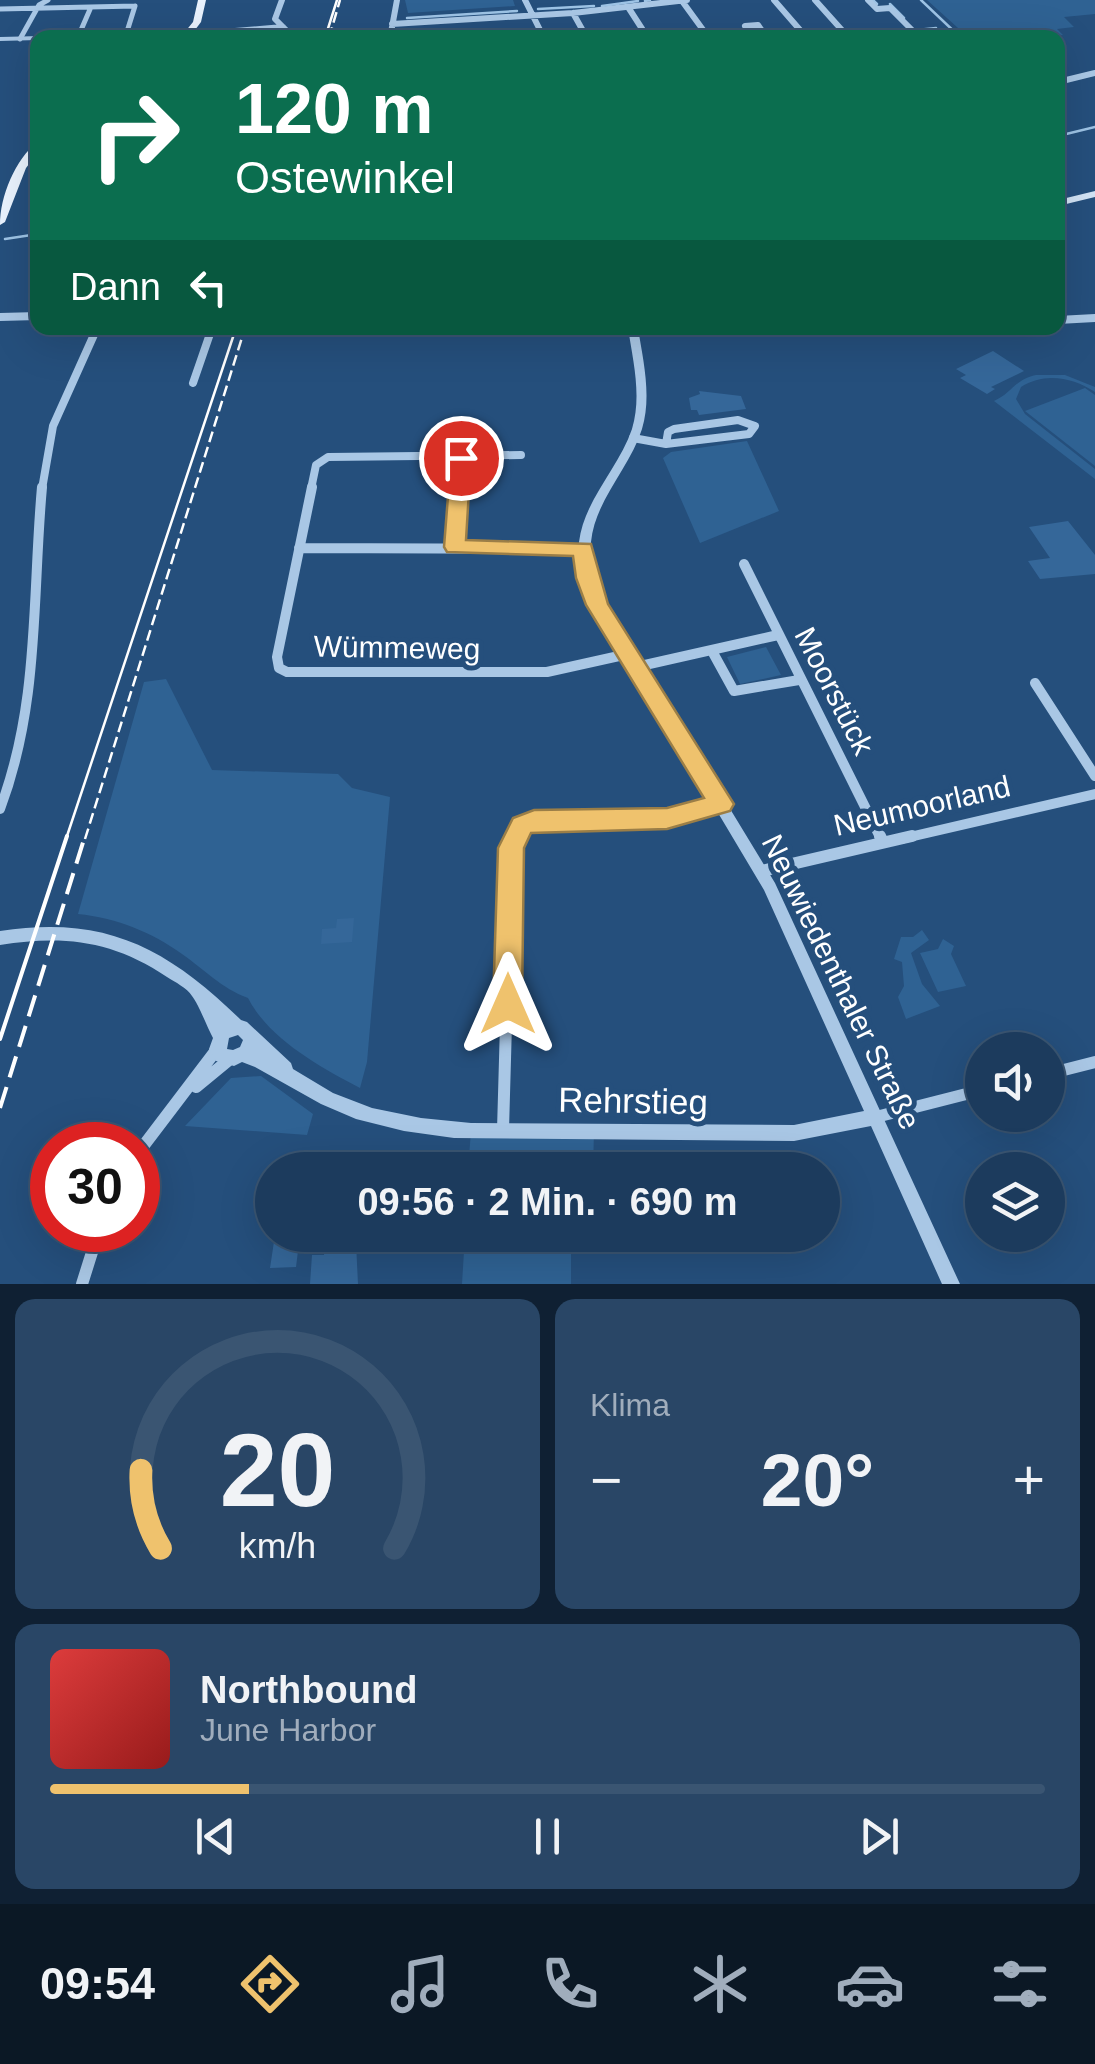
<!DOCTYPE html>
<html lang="de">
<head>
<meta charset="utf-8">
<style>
  :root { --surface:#1c3b5d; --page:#294666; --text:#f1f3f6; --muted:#a0adbc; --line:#3a5572; --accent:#efc26d }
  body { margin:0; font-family:Arial,sans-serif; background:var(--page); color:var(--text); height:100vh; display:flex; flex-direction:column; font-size:38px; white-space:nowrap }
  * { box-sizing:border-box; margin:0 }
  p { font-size:32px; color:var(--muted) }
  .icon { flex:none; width:55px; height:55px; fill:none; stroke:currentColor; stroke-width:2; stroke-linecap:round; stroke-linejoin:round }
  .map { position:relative; height:1284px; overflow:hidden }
  .sheet { display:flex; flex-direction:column; gap:15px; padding:15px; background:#0f2033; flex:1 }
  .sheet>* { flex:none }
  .hud { position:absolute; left:30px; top:30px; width:1035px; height:305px; border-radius:20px; box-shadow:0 10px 40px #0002,0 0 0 2px var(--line); background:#0b6e4f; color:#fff; overflow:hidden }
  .tools { position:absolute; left:965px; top:1032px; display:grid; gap:20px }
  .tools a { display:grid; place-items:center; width:100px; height:100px; border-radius:50%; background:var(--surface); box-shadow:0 10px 40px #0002,0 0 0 2px var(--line); font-size:50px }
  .speed { position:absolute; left:30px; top:1122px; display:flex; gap:20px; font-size:50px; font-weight:700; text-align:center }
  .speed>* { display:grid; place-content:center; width:130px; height:130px; border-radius:50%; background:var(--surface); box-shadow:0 10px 40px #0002,0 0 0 2px var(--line); line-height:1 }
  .speed .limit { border:15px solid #d22; background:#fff; color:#111 }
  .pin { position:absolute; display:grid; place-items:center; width:85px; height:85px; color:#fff; margin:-42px; border:5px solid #fff; border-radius:50%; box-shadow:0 2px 10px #0007 }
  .me { position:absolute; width:110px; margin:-55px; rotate:0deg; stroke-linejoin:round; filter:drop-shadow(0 0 8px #0008) }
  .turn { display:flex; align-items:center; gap:35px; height:210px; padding:0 40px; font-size:45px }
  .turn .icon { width:130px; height:130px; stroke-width:2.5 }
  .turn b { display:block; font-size:70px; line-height:85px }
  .then { display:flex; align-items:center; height:95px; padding:0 40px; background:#0003; gap:20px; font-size:38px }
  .big { font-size:75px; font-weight:600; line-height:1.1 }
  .sheet .card { flex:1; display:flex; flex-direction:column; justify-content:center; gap:15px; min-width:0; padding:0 35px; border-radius:20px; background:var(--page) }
  .sheet .dial { align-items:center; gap:0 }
  .dial svg { height:260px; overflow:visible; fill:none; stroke:var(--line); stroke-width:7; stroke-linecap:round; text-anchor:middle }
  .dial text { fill:var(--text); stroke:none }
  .song { display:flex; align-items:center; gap:30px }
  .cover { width:120px; height:120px; border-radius:15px; background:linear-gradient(135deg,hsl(0 70% 55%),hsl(0 70% 35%)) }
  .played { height:10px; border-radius:5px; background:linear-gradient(90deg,var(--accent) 20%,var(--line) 20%) }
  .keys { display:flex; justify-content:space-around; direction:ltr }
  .heat { display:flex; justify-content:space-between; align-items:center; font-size:55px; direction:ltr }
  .sheet .tiles { flex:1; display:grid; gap:15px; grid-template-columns:1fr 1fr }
  .card:last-child { grid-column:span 2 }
  .trip { position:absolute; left:255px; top:1152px; width:585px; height:100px; border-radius:50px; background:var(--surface); box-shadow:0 10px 40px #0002,0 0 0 2px var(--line); font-weight:600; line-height:100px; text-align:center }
  .tabs { display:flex; height:160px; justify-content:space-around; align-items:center; background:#0b1825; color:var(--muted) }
  .tabs .icon { width:70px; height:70px }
  .tabs .selected { color:var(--accent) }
  .tabs b { font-size:45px; color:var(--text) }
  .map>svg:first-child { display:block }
</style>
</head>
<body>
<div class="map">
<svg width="1095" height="1284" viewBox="0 0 1095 1284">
  <rect width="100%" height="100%" fill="#254f7c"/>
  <path fill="#2f6293" d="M405 0H513L515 6 408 13Z
    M927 0H1095V14L1064 17 1074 27 1057 29 1063 35 968 37Z
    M1036 375H1065L1095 387V392C1073 377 1044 372 1021 387L1016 399 1025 414 1095 469V479L994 401C1011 394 1015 379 1036 375Z
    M1085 388 1095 395V466L1025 411Z
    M747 441 779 511 700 543 663 458 671 452Z
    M766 647 781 675 740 684 727 657Z
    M166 679 212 770 338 774 352 788 390 797 367 1062 360 1088C320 1067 269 1039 248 998 221 988 205 970 182 954 152 932 116 918 78 914L144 682Z
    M922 930 929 940 911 953 922 984 940 1006 906 1019 898 997 904 986 902 962 894 959 901 937H913Z
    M943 939 954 946 951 954 966 986 938 992 920 953 938 949Z
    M261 1076 313 1114 307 1135 185 1126 231 1078Z
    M471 1131H594L593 1170H468Z
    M465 1235H571V1284H462Z"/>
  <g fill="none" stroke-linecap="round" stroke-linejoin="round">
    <path stroke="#9dc3e5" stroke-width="2.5" d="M873 0 877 4
      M921 0 961 38
      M645 1 650 0
      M890 4 904 18
      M602 6 638 1
      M538 9 594 6
      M407 18 517 11
      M917 30 936 28
      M920 33 925 38
      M853 36 908 31
      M838 38 843 37
      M1058 136 1095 127
      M5 239 38 234"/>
  </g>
  <path fill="#356799" d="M993 351 1024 371 991 387 995 389 987 394 960 378 966 375 956 369Z
    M699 391 741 396 746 409 699 415 697 410H691L689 398 700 394Z
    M1068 521 1095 555V574L1040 579 1028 561 1050 558 1029 527Z
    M354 918 352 942 321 944 322 929 336 928 337 919Z
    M275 1235H300L296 1267 270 1268Z
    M338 1235H369V1242L356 1243 358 1284H310L312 1255H324L325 1242H337Z"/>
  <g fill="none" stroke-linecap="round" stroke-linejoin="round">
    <path stroke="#a9c7e5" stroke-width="5" d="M0 9 135 6
      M78 37 91 7
      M125 38 135 6
      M20 39 39 5 48 0"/>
    <path stroke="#a9c7e5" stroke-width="6" d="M282 0 275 19 287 31V38
      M525 0 544 38
      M774 0 807 38
      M815 0 849 38
      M868 0 877 9 890 8 920 38
      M682 1 709 38
      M628 7 648 38
      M573 13 587 38
      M392 24 573 13 687 0
      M762 31 749 32 745 26 758 25 767 38
      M187 35 283 27
      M390 38 397 0
      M880 38 916 34
      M1058 82 1095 73"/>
    <path stroke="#a9c7e5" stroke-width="8" d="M0 317 38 316
      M1058 320 1095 318
      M193 383 212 328
      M738 420 755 426 749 434 666 444 668 432 674 429Z
      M633 438 666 444
      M42 489 53 426 97 328
      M311 489 316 465 328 457 521 455
      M459 489 461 457"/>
    <path stroke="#a9c7e5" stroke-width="10" d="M312 487 277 657 279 668 287 672H547L628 654
      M455 547 459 487
      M299 548 583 549
      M744 564 881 839
      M712 651 734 691 799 680
      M636 667 778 635
      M1035 683 1095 776
      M0 809C40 703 32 597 42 487
      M515 839 522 825 534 821 667 819 721 804
      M901 839 1095 794"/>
    <path stroke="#a9c7e5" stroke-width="12" d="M880 836 882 841
      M762 871 912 836
      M1048 1074 1095 1062
      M196 1087 230 1059
      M876 1117 982 1090
      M503 1130 511 847 516 836
      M138 1153 217 1049
      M82 1284 99 1230"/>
    <path fill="#a9c7e5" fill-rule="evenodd" d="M41 36 38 38V40L0 41V37Z
      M67 36 91 38H64Z
      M628 328H638C643 360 652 396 642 429 630 468 595 500 591 542 589 557 593 573 596 588L775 883 960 1284H942L871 1126 794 1141 454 1138 404 1131 356 1119 321 1104 255 1067 242 1062 234 1066 216 1061 209 1049 213 1038C207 1027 199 1005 192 996 187 988 175 982 167 977 112 940 63 935 0 945V931C105 915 166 947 241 1020L247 1022 291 1063 293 1069 333 1093 372 1108 421 1118 471 1123 794 1125 864 1111 764 890 584 588C581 573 577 557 579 542 584 500 619 468 632 429 642 396 633 361 628 328ZM238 1035 243 1040 240 1047 233 1050 227 1049 229 1038Z"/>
    <path fill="#d2e3f5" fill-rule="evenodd" d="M1095 191V197L1058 206V200Z"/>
    <path fill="#e9f2fd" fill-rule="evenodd" d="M198 0H206L201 22 189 38H180L193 22Z
      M38 141V152L26 168 5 222 0 225C0 196 15 160 38 141Z"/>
    <path stroke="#fff" stroke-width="2.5" d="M325 38 337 0
      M66 839 236 328"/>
    <path stroke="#fff" stroke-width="4" d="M0 1039 67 836"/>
    <path stroke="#fff" stroke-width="2.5" stroke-dasharray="11 5" stroke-linecap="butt" d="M329 38 340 0
      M85 839 245 328"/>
    <path stroke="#fff" stroke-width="4" stroke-dasharray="22 10" stroke-linecap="butt" d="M0 1108 85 836"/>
  </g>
  <path fill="#efc26d" stroke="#9b7e47" stroke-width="2.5" d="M461 451 471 458 466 540 591 544 608 604 734 804 730 811 667 829 531 833 524 848 522 1004 518 1013 508 1017 497 1013 493 1004 498 848 513 818 534 810 667 808 704 798 586 605 576 578 573 556 447 552 444 547 451 458Z"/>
  <g text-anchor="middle" stroke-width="10" stroke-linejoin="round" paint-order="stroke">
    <g font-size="30" fill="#fff" stroke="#254f7c">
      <text transform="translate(397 648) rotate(1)" y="10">Wümmeweg</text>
      <text transform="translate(834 691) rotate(63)" y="10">Moorstück</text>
      <text transform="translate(922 806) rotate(-13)" y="10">Neumoorland</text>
      <text transform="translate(841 982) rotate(64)" y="10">Neuwiedenthaler Straße</text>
    </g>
    <g font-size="35" fill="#fff" stroke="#254f7c">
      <text transform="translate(633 1101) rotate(1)" y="12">Rehrstieg</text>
    </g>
  </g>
</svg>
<div class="tools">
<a><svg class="icon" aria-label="sound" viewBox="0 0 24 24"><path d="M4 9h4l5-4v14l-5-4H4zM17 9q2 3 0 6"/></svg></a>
<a><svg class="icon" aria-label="layers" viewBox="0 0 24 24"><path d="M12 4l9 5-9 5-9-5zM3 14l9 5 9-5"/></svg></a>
</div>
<div class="speed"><div class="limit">30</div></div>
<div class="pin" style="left:461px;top:458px;background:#d93025"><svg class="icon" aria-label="arrive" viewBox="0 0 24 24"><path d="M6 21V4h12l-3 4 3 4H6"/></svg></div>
<svg class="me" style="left:508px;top:1004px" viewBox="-20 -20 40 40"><path d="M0-17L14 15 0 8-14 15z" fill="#efc26d" stroke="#fff" stroke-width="4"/></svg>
<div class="trip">09:56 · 2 Min. · 690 m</div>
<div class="hud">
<div class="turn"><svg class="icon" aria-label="right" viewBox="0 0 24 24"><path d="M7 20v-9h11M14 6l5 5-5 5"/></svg><div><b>120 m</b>Ostewinkel</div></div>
<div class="then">Dann<svg class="icon" aria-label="left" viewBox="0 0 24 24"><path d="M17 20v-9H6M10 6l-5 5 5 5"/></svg></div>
</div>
</div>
<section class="sheet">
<div class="tiles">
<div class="card dial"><svg viewBox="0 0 100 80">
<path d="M14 69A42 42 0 1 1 86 69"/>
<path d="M14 69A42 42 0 0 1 8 45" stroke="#efc26d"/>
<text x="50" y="56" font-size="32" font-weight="700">20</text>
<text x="50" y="72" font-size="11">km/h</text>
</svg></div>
<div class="card"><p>Klima</p>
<div class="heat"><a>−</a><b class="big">20°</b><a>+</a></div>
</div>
<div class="card">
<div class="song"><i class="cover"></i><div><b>Northbound</b><p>June Harbor</p></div></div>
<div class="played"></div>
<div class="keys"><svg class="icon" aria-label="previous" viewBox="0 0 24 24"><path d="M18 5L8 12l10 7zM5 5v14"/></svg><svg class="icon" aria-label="pause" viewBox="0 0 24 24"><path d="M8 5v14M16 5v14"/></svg><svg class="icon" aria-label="next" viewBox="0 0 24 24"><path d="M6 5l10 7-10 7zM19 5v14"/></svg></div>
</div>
</div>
</section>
<nav class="tabs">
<b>09:54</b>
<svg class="icon selected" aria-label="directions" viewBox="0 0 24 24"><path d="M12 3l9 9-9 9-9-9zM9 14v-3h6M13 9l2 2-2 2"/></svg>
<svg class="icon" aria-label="music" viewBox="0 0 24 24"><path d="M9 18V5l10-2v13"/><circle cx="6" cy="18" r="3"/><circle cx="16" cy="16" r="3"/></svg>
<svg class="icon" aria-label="phone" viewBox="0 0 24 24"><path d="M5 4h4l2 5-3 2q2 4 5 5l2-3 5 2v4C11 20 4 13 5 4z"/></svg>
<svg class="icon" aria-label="climate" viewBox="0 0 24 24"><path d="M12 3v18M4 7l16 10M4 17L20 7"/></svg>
<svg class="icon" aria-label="car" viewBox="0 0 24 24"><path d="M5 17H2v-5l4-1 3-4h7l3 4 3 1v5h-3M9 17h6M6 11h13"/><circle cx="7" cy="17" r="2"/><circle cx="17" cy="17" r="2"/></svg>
<svg class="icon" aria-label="filters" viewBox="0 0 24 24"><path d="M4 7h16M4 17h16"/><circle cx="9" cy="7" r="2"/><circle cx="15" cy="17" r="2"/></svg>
</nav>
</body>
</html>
